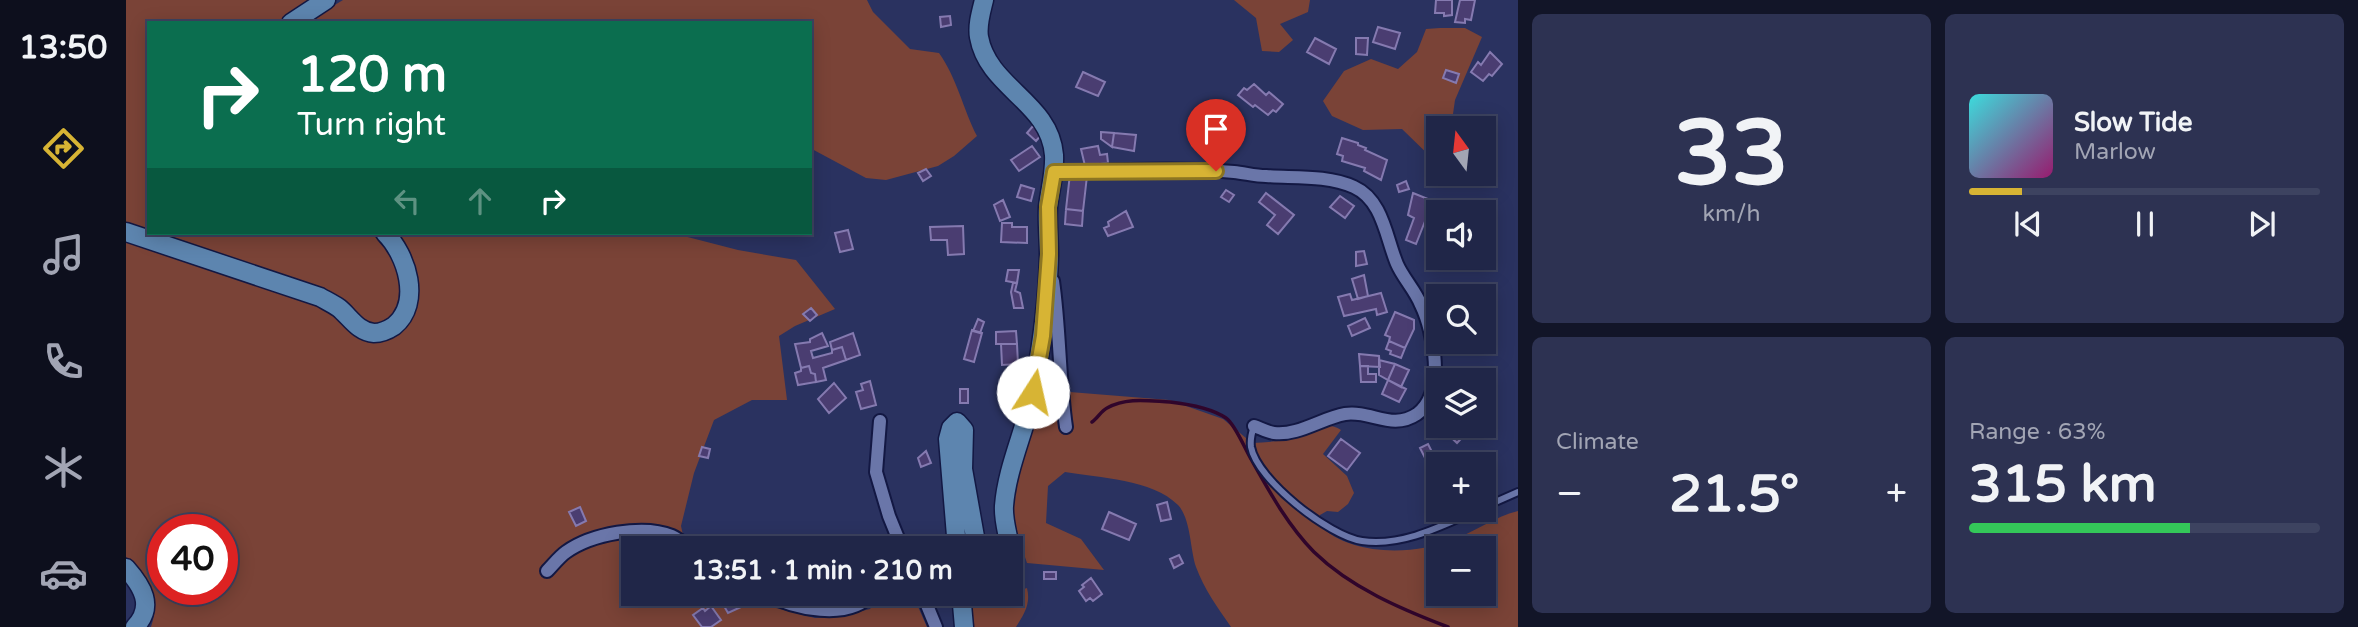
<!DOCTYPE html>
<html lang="en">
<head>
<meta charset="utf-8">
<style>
  :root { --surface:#202648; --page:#2d3252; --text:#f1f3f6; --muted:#a2a5b4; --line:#3d4360; --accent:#d7b434 }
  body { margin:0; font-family:"Varela Round",sans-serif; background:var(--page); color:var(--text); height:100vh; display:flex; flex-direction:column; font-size:26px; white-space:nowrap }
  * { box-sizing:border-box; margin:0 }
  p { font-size:23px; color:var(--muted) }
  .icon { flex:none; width:38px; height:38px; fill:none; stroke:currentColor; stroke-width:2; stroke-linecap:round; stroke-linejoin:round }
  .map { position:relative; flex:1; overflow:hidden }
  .side { display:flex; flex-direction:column; gap:14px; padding:14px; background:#121528; width:840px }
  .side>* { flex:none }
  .top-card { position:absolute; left:21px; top:21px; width:665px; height:214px; border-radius:0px; box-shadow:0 4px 18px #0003,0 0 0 2px var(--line); background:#0b6e4f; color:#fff; overflow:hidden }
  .needle { width:46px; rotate:345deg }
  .buttons { position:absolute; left:1300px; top:116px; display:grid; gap:14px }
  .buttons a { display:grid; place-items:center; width:70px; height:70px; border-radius:0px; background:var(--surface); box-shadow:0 4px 18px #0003,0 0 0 2px var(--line); font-size:35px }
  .speed { position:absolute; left:21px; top:514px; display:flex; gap:14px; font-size:35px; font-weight:700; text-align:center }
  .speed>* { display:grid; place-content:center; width:91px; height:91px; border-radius:50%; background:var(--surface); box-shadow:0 4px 18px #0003,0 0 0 2px var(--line); line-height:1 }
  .speed .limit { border:10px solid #d22; background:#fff; color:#111 }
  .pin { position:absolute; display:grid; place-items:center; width:60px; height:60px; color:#fff; margin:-72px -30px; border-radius:50% 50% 50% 0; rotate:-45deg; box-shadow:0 0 7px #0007 }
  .pin .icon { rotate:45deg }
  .me { position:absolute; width:77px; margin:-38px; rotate:10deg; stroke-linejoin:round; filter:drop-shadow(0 0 5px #0008) }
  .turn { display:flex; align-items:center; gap:24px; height:147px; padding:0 35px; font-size:32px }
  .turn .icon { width:91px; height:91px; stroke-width:2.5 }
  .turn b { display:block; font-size:49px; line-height:60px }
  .lanes { display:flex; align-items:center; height:66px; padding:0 35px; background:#0003; justify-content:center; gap:35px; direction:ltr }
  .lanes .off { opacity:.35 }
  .big { font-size:52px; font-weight:700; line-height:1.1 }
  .side .tile { flex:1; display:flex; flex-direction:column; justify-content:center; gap:10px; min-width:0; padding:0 24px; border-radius:10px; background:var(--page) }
  .side .dial { align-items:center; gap:0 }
  .dial b { font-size:91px; line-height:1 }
  .song { display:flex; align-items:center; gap:21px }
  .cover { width:84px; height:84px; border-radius:10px; background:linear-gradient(135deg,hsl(180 70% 55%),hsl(320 70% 35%)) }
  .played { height:7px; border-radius:4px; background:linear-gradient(90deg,var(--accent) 15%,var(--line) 15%) }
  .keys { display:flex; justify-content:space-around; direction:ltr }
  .heat { display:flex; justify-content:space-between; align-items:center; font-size:38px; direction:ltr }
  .charge { height:10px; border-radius:5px; background:linear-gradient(90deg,#34c759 63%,var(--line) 0) }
  .side .tiles { flex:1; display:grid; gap:14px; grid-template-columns:repeat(2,1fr) }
  .trip { position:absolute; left:495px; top:536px; width:402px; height:70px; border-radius:0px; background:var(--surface); box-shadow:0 4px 18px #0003,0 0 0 2px var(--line); font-weight:700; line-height:70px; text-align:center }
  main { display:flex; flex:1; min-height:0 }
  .tab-bar { display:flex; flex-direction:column; width:126px; justify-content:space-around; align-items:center; background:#0d0f1d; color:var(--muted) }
  .tab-bar .icon { width:49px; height:49px }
  .tab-bar .on { color:var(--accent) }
  .tab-bar b { font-size:32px; color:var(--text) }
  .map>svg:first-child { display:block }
</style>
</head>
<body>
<main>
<nav class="tab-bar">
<b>13:50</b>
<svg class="icon on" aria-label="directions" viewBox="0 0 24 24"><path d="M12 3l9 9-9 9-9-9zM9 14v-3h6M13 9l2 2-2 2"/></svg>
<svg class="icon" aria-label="music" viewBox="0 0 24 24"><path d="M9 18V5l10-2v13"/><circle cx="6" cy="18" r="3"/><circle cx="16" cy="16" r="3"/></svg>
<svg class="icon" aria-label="phone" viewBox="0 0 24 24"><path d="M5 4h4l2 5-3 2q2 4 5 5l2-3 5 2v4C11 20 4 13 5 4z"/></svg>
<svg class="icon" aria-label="climate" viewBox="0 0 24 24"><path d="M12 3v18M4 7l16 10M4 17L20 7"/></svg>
<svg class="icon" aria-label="car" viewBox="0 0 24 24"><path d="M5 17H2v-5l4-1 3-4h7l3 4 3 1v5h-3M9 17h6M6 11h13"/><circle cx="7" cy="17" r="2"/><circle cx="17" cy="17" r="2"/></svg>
</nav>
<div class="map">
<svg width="1392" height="627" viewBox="0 0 1392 627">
  <rect width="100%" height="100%" fill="#2a3260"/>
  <path fill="#7a4337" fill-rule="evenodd" d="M0 0H186L154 23H23V231L0 224Z
    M217 0H741L747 12 784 49 813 53C831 78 837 109 851 136L828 156 812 166 760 180 740 178 684 148V23H179Z
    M1108 0H1184L1182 12 1154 24 1167 40 1153 52 1136 51 1130 18Z
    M1314 28H1339L1356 37 1329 100 1325 128H1312V164L1276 129 1237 130 1206 116 1197 101 1218 71 1245 59 1272 69 1291 52 1300 29Z
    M27 233H245C275 251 296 327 243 325Z
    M269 233H546L612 250 670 260 709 309 669 326 653 336 661 400H626L588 420 568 473 555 526 560 548H508V593H626L650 608 689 618 715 616 744 609 757 593H786L801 627H25C36 593 22 581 0 557V240L192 304 211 316 226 331 280 325ZM37 530H96V590H37Z
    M919 390 1043 400 1097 419 1126 443C1137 442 1149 442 1160 440 1179 435 1197 418 1215 430L1197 454 1221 476 1228 493 1222 504 1212 512 1201 511 1194 515 1193 524C1223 557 1289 555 1327 540 1350 531 1368 517 1392 511V627H1105C1092 608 1078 589 1070 567 1064 549 1065 519 1052 505 1026 479 973 478 939 472L922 486 920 523 955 539 978 570 901 563 885 516 889 488ZM1312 548H1358V593H1312Z
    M901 588C905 604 898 614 890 627H844L843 597C853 591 862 593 872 598Z"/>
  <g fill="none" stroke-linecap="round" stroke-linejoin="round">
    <path stroke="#30052b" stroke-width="3.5" d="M966 422C972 418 975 411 981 408 1001 397 1023 401 1044 402 1062 404 1085 408 1100 418 1109 424 1119 449 1125 459 1143 491 1162 526 1188 552 1225 588 1275 609 1322 627"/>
  </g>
  <path fill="#4a3d71" stroke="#857ab0" stroke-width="2" d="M1310 0H1326V15L1318 16V13H1309Z
    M1334 0H1349L1345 20 1339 19V23L1329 22Z
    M824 16 825 25 815 27 814 17Z
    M1252 27 1274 33 1269 49 1247 42Z
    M1189 38 1210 49 1203 64 1181 52Z
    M1230 38H1242L1241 55 1230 54Z
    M1364 52 1376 64 1366 76 1363 74 1357 81 1345 72 1352 62 1355 65Z
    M1320 70 1333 74 1330 83 1317 78Z
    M957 72 979 82 972 96 950 87Z
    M1128 84 1140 95 1143 92 1157 104 1150 112 1147 110 1142 115 1129 105 1127 107 1112 95 1118 88 1121 90Z
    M907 126 916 134 910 141 901 133Z
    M975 132 988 133 986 147 975 139Z
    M988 133 1010 135 1008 151 986 147Z
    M1216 138 1232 143V145L1240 148 1239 150 1261 160 1255 180 1238 171 1239 168 1216 161 1217 156 1211 154Z
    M906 146 914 157 893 171 885 160Z
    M972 146 974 155 981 154 982 163 959 166 955 149Z
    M800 169 805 176 797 181 792 173Z
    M944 174 961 176 957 211 940 209Z
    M1280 181 1283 189 1273 192 1271 185Z
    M895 185 908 189 905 201 891 197Z
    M1100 190 1108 195 1103 202 1095 197Z
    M1140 193 1168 215 1152 234 1141 225 1149 215 1133 202Z
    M1287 193 1307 201 1290 244 1280 240 1288 218 1282 215Z
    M1214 196 1228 206 1219 218 1204 207Z
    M877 200 884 217 874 221 868 205Z
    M940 209 957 211 956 226 939 224Z
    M1000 211 1007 227 982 236 978 228 983 226 982 222Z
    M876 223H886V227H901V243L875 242Z
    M837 226 838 254 822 255 821 240H805L804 227Z
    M722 230 727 249 714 252 709 233Z
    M1238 251 1241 264 1230 266V252Z
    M882 270H893L891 283 880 281Z
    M1238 275 1242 296 1232 299 1226 279Z
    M887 283H891L889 291 894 293 897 308H888L885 292Z
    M1255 293 1261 312 1251 315 1250 309 1218 316 1212 297 1224 294 1226 300Z
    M685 308 691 315 684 321 677 314Z
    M1269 312 1288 320V329L1279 348 1263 341 1264 337 1259 335Z
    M1239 318 1244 328 1226 336 1222 326Z
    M852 319 858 322 854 333 847 331Z
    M846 330 856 333 848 362 838 359Z
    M890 331 891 344H870V332Z
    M696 333 702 346 685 351 687 358 706 353V350L716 347 720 360 697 368 700 380 690 382 689 374 685 373 683 366 675 368 669 344 684 342V339Z
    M727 333 734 355 720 360 716 347 706 350 704 342Z
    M1263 341 1279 348 1275 358 1264 354 1265 351 1260 349Z
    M875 344H891L892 364 876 365Z
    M1233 354 1253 356 1254 367 1234 366Z
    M1253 360 1269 364 1262 380 1253 375Z
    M1269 364 1283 370 1275 387 1262 380Z
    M683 366 685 373 689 374 690 382 672 385 669 373 675 371V368Z
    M1234 366H1242V374H1250V382H1235Z
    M1262 380 1280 389 1273 402 1256 394Z
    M744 381 750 405 735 409 730 392 737 390 735 384Z
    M708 383 720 398 703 413 692 399Z
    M834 389H842V403H834Z
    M1316 425H1348L1331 443 1314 427Z
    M1215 439 1234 453 1221 470 1202 456Z
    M1302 444 1307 454 1299 458 1294 448Z
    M576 447 584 449 582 458 573 456Z
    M800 451 805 463 795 467 792 458Z
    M1041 502 1045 519 1035 521 1031 505Z
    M454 507 460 521 450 526 443 512Z
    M983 512 1010 524 1003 540 976 529Z
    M1053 555 1057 563 1048 568 1044 559Z
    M918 572H930V579H918Z
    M965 578 976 594 967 601 964 598 960 601 953 591 958 587 956 585Z
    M563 593H586L568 603Z
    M605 593H607L615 607 602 613 594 599Z
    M585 606 595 620 585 627H576L567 615 577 608 579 611Z"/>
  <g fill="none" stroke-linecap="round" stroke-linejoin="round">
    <g stroke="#131843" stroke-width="10">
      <path id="lane" d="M1128 426C1126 432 1124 440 1125 447 1131 480 1203 536 1236 541 1277 547 1318 525 1354 509
        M1358 507 1392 492"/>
    </g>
    <g stroke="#131843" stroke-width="16">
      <path id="street" d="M928 172C988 171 1049 167 1108 172 1119 173 1129 176 1140 176 1169 178 1201 175 1228 187 1257 200 1260 238 1271 264 1277 278 1289 290 1295 305 1308 332 1320 393 1291 414 1266 431 1245 410 1219 414 1196 418 1172 436 1148 433 1141 432 1134 428 1128 426
        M927 281C934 329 933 378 940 427
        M754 421 750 472 763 516 776 548
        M421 571C427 565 433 557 440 552 465 534 517 524 546 536 552 539 559 544 565 548
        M638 593C667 609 723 622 747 593
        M796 593 810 627"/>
    </g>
    <g stroke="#131843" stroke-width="21">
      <path id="secondary" d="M858 0C855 12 851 25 853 37 862 88 924 102 928 155 929 173 924 189 922 207 921 223 923 239 923 255 922 299 916 344 908 387 901 427 881 466 878 506 877 520 882 534 884 548
        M165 23 200 0
        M0 232 194 297C201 301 207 304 213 308 224 317 232 332 248 333 255 333 262 330 268 326 296 303 281 255 259 233
        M831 548 822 439 825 428 831 422 838 430 837 469 851 548
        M886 555 887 568 886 579
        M0 568C16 586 29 606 9 627
        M835 593 838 627"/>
    </g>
    <use href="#lane" stroke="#6a76a9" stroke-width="6"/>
    <use href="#street" stroke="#6a76a9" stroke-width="12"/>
    <use href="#secondary" stroke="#5d85af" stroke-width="18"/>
  </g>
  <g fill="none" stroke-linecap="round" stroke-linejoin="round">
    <g stroke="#8c7522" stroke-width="18">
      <path id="route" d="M907 392 917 336 923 254 922 207 928 172 1090 171"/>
    </g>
    <use href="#route" stroke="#d7b434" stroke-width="12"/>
  </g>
</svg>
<div class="buttons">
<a><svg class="needle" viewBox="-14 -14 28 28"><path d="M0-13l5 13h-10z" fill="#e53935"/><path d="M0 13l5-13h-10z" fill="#a2a5b4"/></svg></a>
<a><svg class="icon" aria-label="sound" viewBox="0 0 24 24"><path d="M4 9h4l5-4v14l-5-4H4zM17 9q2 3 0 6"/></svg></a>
<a><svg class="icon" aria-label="search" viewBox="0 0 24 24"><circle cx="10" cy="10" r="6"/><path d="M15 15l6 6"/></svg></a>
<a><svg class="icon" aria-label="layers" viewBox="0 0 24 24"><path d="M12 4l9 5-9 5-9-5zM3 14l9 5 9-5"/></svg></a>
<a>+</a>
<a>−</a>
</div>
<div class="speed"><div class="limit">40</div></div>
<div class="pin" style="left:1090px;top:171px;background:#d93025"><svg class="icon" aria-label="arrive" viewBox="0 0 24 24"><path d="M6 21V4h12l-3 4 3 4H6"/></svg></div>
<svg class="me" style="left:907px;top:392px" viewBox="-20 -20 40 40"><circle r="19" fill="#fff"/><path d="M0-13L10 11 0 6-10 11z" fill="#d7b434"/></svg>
<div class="trip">13:51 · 1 min · 210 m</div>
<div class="top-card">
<div class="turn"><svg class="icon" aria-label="right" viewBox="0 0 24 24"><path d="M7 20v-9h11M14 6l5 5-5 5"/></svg><div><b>120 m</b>Turn right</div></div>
<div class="lanes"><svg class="icon off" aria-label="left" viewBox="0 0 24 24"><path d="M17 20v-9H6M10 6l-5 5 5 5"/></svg><svg class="icon off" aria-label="ahead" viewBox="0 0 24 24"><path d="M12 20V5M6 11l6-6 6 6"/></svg><svg class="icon" aria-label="right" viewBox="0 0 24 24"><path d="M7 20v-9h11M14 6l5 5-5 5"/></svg></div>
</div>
</div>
<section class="side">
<div class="tiles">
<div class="tile dial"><b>33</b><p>km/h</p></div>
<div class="tile">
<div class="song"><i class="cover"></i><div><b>Slow Tide</b><p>Marlow</p></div></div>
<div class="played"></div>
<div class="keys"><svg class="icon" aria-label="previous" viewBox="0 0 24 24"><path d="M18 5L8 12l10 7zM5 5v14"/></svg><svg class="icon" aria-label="pause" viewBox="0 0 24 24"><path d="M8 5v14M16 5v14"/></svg><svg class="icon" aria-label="next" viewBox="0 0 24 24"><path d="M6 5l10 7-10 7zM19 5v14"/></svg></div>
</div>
<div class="tile"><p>Climate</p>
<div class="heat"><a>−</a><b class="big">21.5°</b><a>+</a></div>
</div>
<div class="tile"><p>Range · 63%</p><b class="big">315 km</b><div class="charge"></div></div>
</div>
</section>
</main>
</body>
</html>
